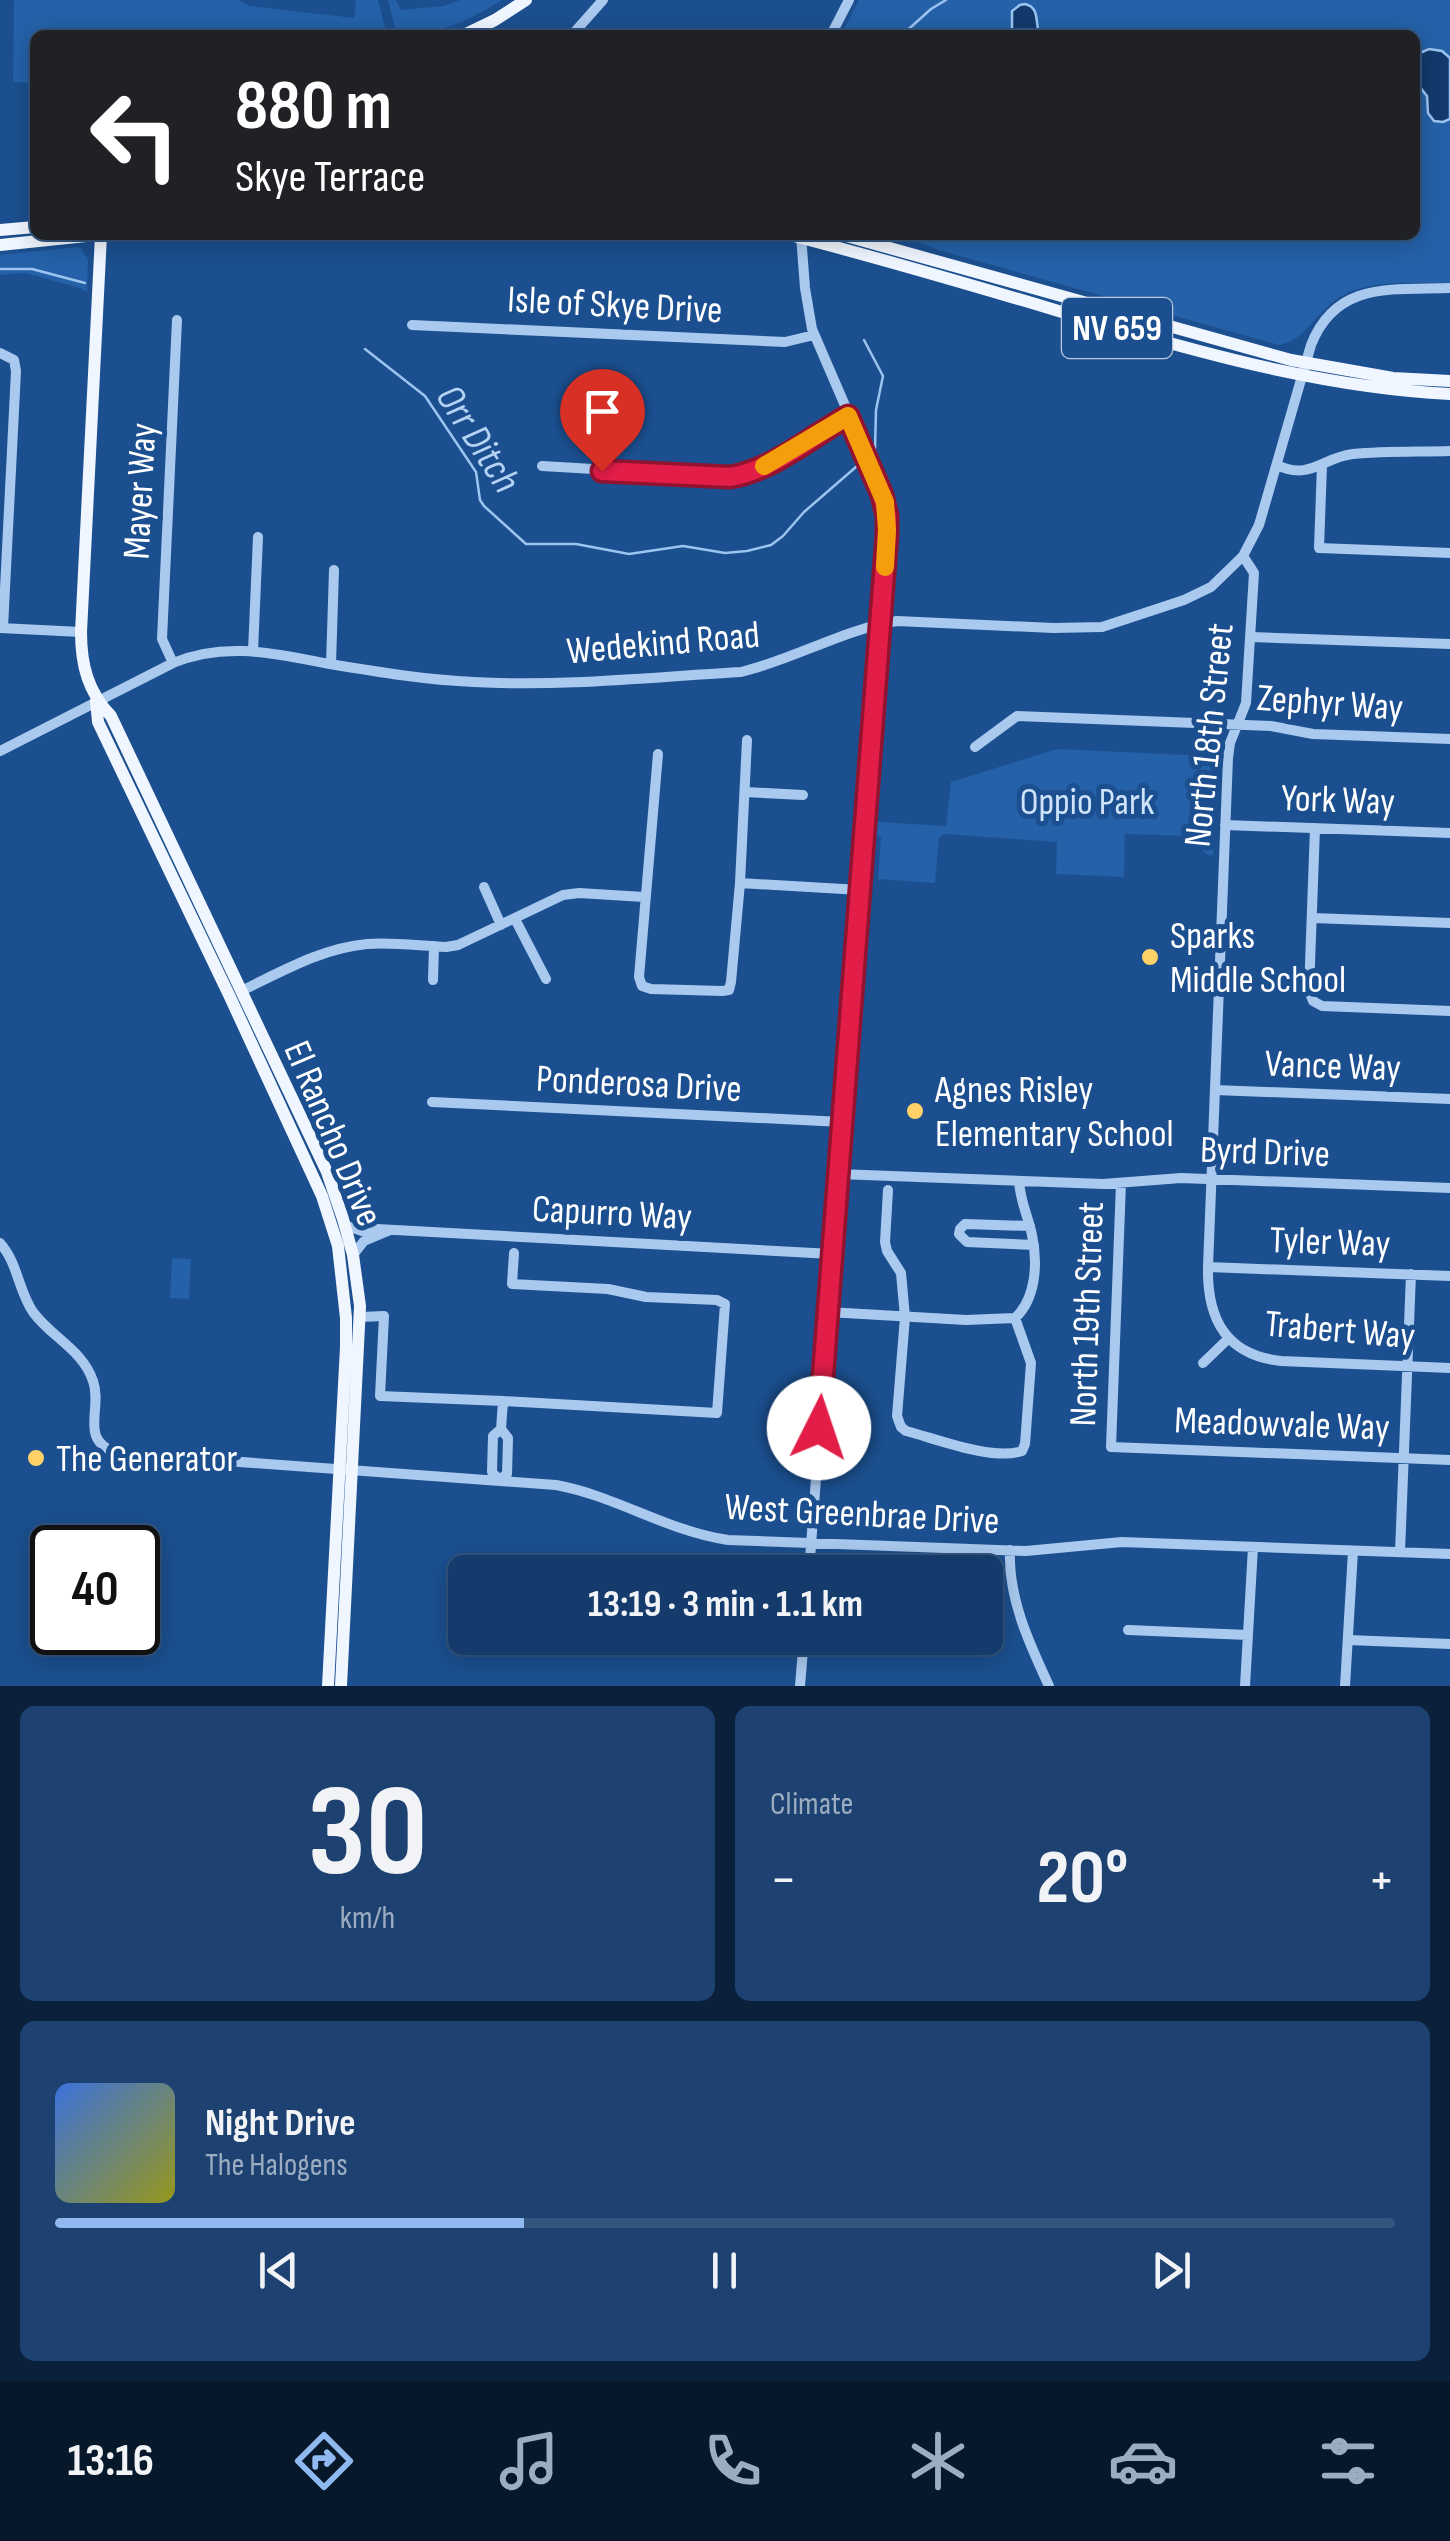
<!DOCTYPE html>
<html lang="en">
<head>
<meta charset="utf-8">
<style>
  :root { --surface:#143b6b; --page:#1d4271; --text:#f1f3f6; --muted:#9dadc1; --line:#33557e; --accent:#90b9f0 }
  body { margin:0; font-family:"Sofia Sans Condensed",sans-serif; background:var(--page); color:var(--text); height:100vh; display:flex; flex-direction:column; font-size:38px; white-space:nowrap }
  * { box-sizing:border-box; margin:0 }
  p { font-size:32px; color:var(--muted) }
  .icon { flex:none; width:55px; height:55px; fill:none; stroke:currentColor; stroke-width:2; stroke-linecap:round; stroke-linejoin:round }
  .map { position:relative; height:1686px; overflow:hidden }
  .sheet { display:flex; flex-direction:column; gap:20px; padding:20px; background:#0b203b; flex:1 }
  .sheet>* { flex:none }
  .hud { position:absolute; left:30px; top:30px; width:1390px; height:210px; border-radius:15px; box-shadow:0 5px 25px #0003,0 0 0 2px var(--line); background:#202124; color:#fff; overflow:hidden }
  .speed { position:absolute; left:30px; top:1525px; display:flex; gap:20px; font-size:50px; font-weight:700; text-align:center }
  .speed>* { display:grid; place-content:center; width:130px; height:130px; border-radius:50%; background:var(--surface); box-shadow:0 5px 25px #0003,0 0 0 2px var(--line); line-height:1 }
  .speed .limit { border:5px solid #111; border-radius:15px; background:#fff; color:#111 }
  .pin { position:absolute; display:grid; place-items:center; width:85px; height:85px; color:#fff; margin:-102px -42px; border-radius:50% 50% 50% 0; rotate:-45deg; box-shadow:0 0 10px #0007 }
  .pin .icon { rotate:45deg }
  .me { position:absolute; width:110px; margin:-55px; rotate:4deg; stroke-linejoin:round; filter:drop-shadow(0 0 8px #0008) }
  .turn { display:flex; align-items:center; gap:35px; height:210px; padding:0 40px; font-size:45px }
  .turn .icon { width:130px; height:130px; stroke-width:2.5 }
  .turn b { display:block; font-size:70px; line-height:85px }
  .big { font-size:75px; font-weight:700; line-height:1.1 }
  .sheet .card { flex:1; display:flex; flex-direction:column; justify-content:center; gap:15px; min-width:0; padding:0 35px; border-radius:15px; background:var(--page) }
  .sheet .dial { align-items:center; gap:0 }
  .dial b { font-size:130px; line-height:1 }
  .song { display:flex; align-items:center; gap:30px }
  .cover { width:120px; height:120px; border-radius:15px; background:linear-gradient(135deg,hsl(220 70% 55%),hsl(60 70% 35%)) }
  .played { height:10px; border-radius:5px; background:linear-gradient(90deg,var(--accent) 35%,var(--line) 35%) }
  .keys { display:flex; justify-content:space-around; direction:ltr }
  .heat { display:flex; justify-content:space-between; align-items:center; font-size:55px; direction:ltr }
  .sheet .tiles { flex:1; display:grid; gap:20px; grid-template-columns:1fr 1fr }
  .card:last-child { grid-column:span 2 }
  .trip { position:absolute; left:448px; top:1555px; width:555px; height:100px; border-radius:15px; background:var(--surface); box-shadow:0 5px 25px #0003,0 0 0 2px var(--line); font-weight:700; line-height:100px; text-align:center }
  .tabs { display:flex; height:160px; justify-content:space-around; align-items:center; background:#08182b; color:var(--muted) }
  .tabs .icon { width:70px; height:70px }
  .tabs .on { color:var(--accent) }
  .tabs b { font-size:45px; color:var(--text) }
  .map>svg:first-child { display:block }
</style>
</head>
<body>
<div class="map">
<svg width="1450" height="1686" viewBox="0 0 1450 1686">
  <rect width="100%" height="100%" fill="#1b4f8f"/>
  <path fill="#2461a8" d="M14 0H239L249 6 354 18 356 0H378L387 35H35V83L13 82Z
    M388 0H396L401 10 444 6 460 0H502C468 21 438 35 397 35Z
    M859 0H1450V283C1414 284 1372 278 1340 297 1317 310 1306 341 1279 345L942 251 898 235H1415V35H841Z
    M76 247 81 248 88 260 87 292 80 288 25 273 0 275V255Z
    M1057 749 1209 756 1216 760 1213 855H1207L1190 836 1125 834 1124 877 1056 874 1057 842 944 834 939 838 935 883 878 879 881 837 876 836 877 822 946 826 951 782Z
    M172 1258 191 1259 189 1299 170 1298Z"/>
  <path fill="#123a6d" stroke="#9cc4f0" stroke-width="2.5" d="M1025 4C1041 8 1034 23 1040 35H1009L1012 31V11L1020 5Z
    M1429 49 1442 51 1450 58V119L1443 122 1434 121 1428 113 1427 96 1415 81V55Z"/>
  <g fill="none" stroke-linecap="round" stroke-linejoin="round">
    <path stroke="#9cc4f0" stroke-width="2.5" d="M902 35 931 9 946 0
      M0 269H32L85 283
      M864 340 883 376 876 410 875 449 869 455
      M365 349 425 396 476 472 480 500 484 506 526 544H576L629 554 683 546 725 553 747 551 771 545 783 536 804 512 864 460"/>
    <path stroke="#a9c9ee" stroke-width="10" d="M572 35 603 0
      M831 35 849 0
      M801 235 805 288 812 329 878 482 885 502 887 530 809 1572
      M412 325 785 342 814 335
      M0 353 14 360 16 371 3 628
      M1277 465C1310 481 1323 457 1353 454 1385 451 1418 452 1450 451
      M1322 465 1319 548 1450 553
      M542 466 731 477C773 470 811 437 848 417
      M1243 556 1254 573 1246 703 1230 743 1228 758 1208 1267C1207 1318 1225 1355 1281 1361L1450 1368
      M0 628 81 632
      M1251 637 1450 644
      M253 651 258 537
      M173 663 162 639 177 320
      M331 664 334 570
      M975 747 1017 716 1271 726 1313 734 1450 739
      M0 751 173 663C226 641 276 654 330 664 378 672 426 680 474 682 563 687 653 677 741 672 795 659 844 629 897 621L1053 628 1102 627 1184 600 1211 587 1243 556 1259 525 1311 345C1336 281 1392 290 1450 288
      M658 754 639 977 642 986 651 989 722 991 729 990 731 982 740 883 747 740
      M745 792 803 795
      M1225 825 1450 833
      M1315 828 1309 991 1313 1001 1322 1006 1450 1011
      M740 883 860 890
      M484 887 501 925
      M1312 918 1450 923
      M515 919 546 979
      M433 980 434 946
      M241 991C281 972 322 948 367 944 393 942 420 946 446 947L458 945 563 895 579 893 644 897
      M1215 1090 1450 1099
      M432 1102 842 1122
      M838 1174 1103 1184 1181 1178 1450 1188
      M1121 1183 1111 1447 1450 1460
      M888 1190 885 1242 887 1251 901 1273 905 1317 897 1416 901 1427 906 1431C937 1439 992 1461 1022 1451L1025 1444 1031 1363 1015 1318
      M344 1225 362 1231 377 1229 832 1254
      M1030 1226 965 1224 960 1229 959 1234 967 1242 1034 1245
      M0 1243C18 1263 18 1290 33 1312 51 1337 83 1350 93 1381 103 1409 78 1440 117 1453L556 1485C616 1496 667 1531 728 1540L1026 1551 1122 1542 1450 1554
      M353 1255 364 1241 388 1231
      M1208 1267 1450 1276
      M828 1312 966 1320 1015 1318C1036 1299 1038 1263 1032 1235 1028 1216 1020 1201 1019 1181
      M361 1317 384 1316 380 1396 503 1401 501 1429 508 1438 507 1474 499 1480 492 1472 493 1436 501 1429
      M1203 1363 1229 1338
      M503 1401 717 1413 725 1304 717 1300 646 1297 608 1289 512 1284 514 1253
      M1010 1550C1008 1598 1029 1643 1049 1686
      M1400 1552 1411 1274
      M1128 1630 1248 1635
      M1348 1640 1450 1644
      M800 1686 804 1638
      M1245 1686 1253 1547
      M1345 1686 1353 1551"/>
    <path stroke="#f0f6ff" stroke-width="12" d="M464 35 495 20 526 0
      M0 230 35 227
      M101 235 81 632C81 665 88 692 111 716L327 1172 343 1219 353 1255 360 1306 341 1686
      M790 235C896 262 1001 294 1106 325 1219 358 1332 388 1450 394
      M843 235 1291 360 1393 378 1450 381
      M0 245 96 235
      M96 701 98 722 230 997 322 1196 338 1246 346 1318V1347L328 1686"/>
  </g>
  <g fill="none" stroke-linecap="round" stroke-linejoin="round">
    <g stroke="#92132f" stroke-width="25">
      <path id="route" d="M602 471 730 477C773 470 811 437 848 416L882 495 887 516V534L819 1428"/>
    </g>
    <use href="#route" stroke="#e11d48" stroke-width="18"/>
    <path stroke="#f59e0b" stroke-width="18" d="M764 466 848 416 885 502 887 530 885 567"/>
  </g>
  <g fill="#ffd166" stroke="#1b4f8f" stroke-width="4">
    <circle cx="1150" cy="957" r="10"/>
    <circle cx="915" cy="1111" r="10"/>
    <circle cx="36" cy="1458" r="10"/>
  </g>
  <g text-anchor="middle" stroke-width="10" stroke-linejoin="round" paint-order="stroke">
    <rect fill="#1b4f8f" stroke="#bbcadd" stroke-width="2.5" x="1062" y="298" width="110" height="60" rx="8"/>
    <g font-size="35" font-weight="bold" fill="#fff">
      <text x="1117" y="340">NV 659</text>
    </g>
    <g font-size="38" fill="#fff" stroke="#1b4f8f">
      <text transform="translate(615 304) rotate(3)" y="13">Isle of Skye Drive</text>
      <text transform="translate(139 491) rotate(-87)" y="13">Mayer Way</text>
      <text transform="translate(663 642) rotate(-5)" y="13">Wedekind Road</text>
      <text transform="translate(1330 702) rotate(4)" y="13">Zephyr Way</text>
      <text transform="translate(1208 735) rotate(-84)" y="13">North 18th Street</text>
      <text transform="translate(1338 799) rotate(2)" y="13">York Way</text>
      <text transform="translate(1333 1065) rotate(2)" y="13">Vance Way</text>
      <text transform="translate(639 1083) rotate(3)" y="13">Ponderosa Drive</text>
      <text transform="translate(334 1133) rotate(67)" y="13">El Rancho Drive</text>
      <text transform="translate(1265 1151) rotate(2)" y="13">Byrd Drive</text>
      <text transform="translate(612 1212) rotate(3)" y="13">Capurro Way</text>
      <text transform="translate(1330 1241) rotate(2)" y="13">Tyler Way</text>
      <text transform="translate(1086 1314) rotate(-88)" y="13">North 19th Street</text>
      <text transform="translate(1340 1329) rotate(5)" y="13">Trabert Way</text>
      <text transform="translate(1282 1423) rotate(2)" y="13">Meadowvale Way</text>
      <text transform="translate(862 1513) rotate(3)" y="13">West Greenbrae Drive</text>
    </g>
    <g font-size="38" fill="#cfe3fa" stroke="#1b4f8f">
      <text x="1087" y="814">Oppio Park</text>
    </g>
    <g font-size="38" fill="#fff" stroke="#1b4f8f" text-anchor="start">
      <text x="1170" y="948">Sparks<tspan x="1170" dy="44">Middle School</tspan></text>
      <text x="935" y="1102">Agnes Risley<tspan x="935" dy="44">Elementary School</tspan></text>
      <text x="56" y="1471">The Generator</text>
    </g>
    <g font-size="40" font-style="italic" fill="#b5d3f5" stroke="#1b4f8f">
      <text transform="translate(479 438) rotate(57)" y="14">Orr Ditch</text>
    </g>
  </g>
</svg>
<div class="speed"><div class="limit">40</div></div>
<div class="pin" style="left:602px;top:471px;background:#d93025"><svg class="icon" aria-label="arrive" viewBox="0 0 24 24"><path d="M6 21V4h12l-3 4 3 4H6"/></svg></div>
<svg class="me" style="left:819px;top:1428px" viewBox="-20 -20 40 40"><circle r="19" fill="#fff"/><path d="M0-13L10 11 0 6-10 11z" fill="#e11d48"/></svg>
<div class="trip">13:19 · 3 min · 1.1 km</div>
<div class="hud">
<div class="turn"><svg class="icon" aria-label="left" viewBox="0 0 24 24"><path d="M17 20v-9H6M10 6l-5 5 5 5"/></svg><div><b>880 m</b>Skye Terrace</div></div>
</div>
</div>
<section class="sheet">
<div class="tiles">
<div class="card dial"><b>30</b><p>km/h</p></div>
<div class="card"><p>Climate</p>
<div class="heat"><a>−</a><b class="big">20°</b><a>+</a></div>
</div>
<div class="card">
<div class="song"><i class="cover"></i><div><b>Night Drive</b><p>The Halogens</p></div></div>
<div class="played"></div>
<div class="keys"><svg class="icon" aria-label="previous" viewBox="0 0 24 24"><path d="M18 5L8 12l10 7zM5 5v14"/></svg><svg class="icon" aria-label="pause" viewBox="0 0 24 24"><path d="M8 5v14M16 5v14"/></svg><svg class="icon" aria-label="next" viewBox="0 0 24 24"><path d="M6 5l10 7-10 7zM19 5v14"/></svg></div>
</div>
</div>
</section>
<nav class="tabs">
<b>13:16</b>
<svg class="icon on" aria-label="directions" viewBox="0 0 24 24"><path d="M12 3l9 9-9 9-9-9zM9 14v-3h6M13 9l2 2-2 2"/></svg>
<svg class="icon" aria-label="music" viewBox="0 0 24 24"><path d="M9 18V5l10-2v13"/><circle cx="6" cy="18" r="3"/><circle cx="16" cy="16" r="3"/></svg>
<svg class="icon" aria-label="phone" viewBox="0 0 24 24"><path d="M5 4h4l2 5-3 2q2 4 5 5l2-3 5 2v4C11 20 4 13 5 4z"/></svg>
<svg class="icon" aria-label="climate" viewBox="0 0 24 24"><path d="M12 3v18M4 7l16 10M4 17L20 7"/></svg>
<svg class="icon" aria-label="car" viewBox="0 0 24 24"><path d="M5 17H2v-5l4-1 3-4h7l3 4 3 1v5h-3M9 17h6M6 11h13"/><circle cx="7" cy="17" r="2"/><circle cx="17" cy="17" r="2"/></svg>
<svg class="icon" aria-label="filters" viewBox="0 0 24 24"><path d="M4 7h16M4 17h16"/><circle cx="9" cy="7" r="2"/><circle cx="15" cy="17" r="2"/></svg>
</nav>
</body>
</html>
